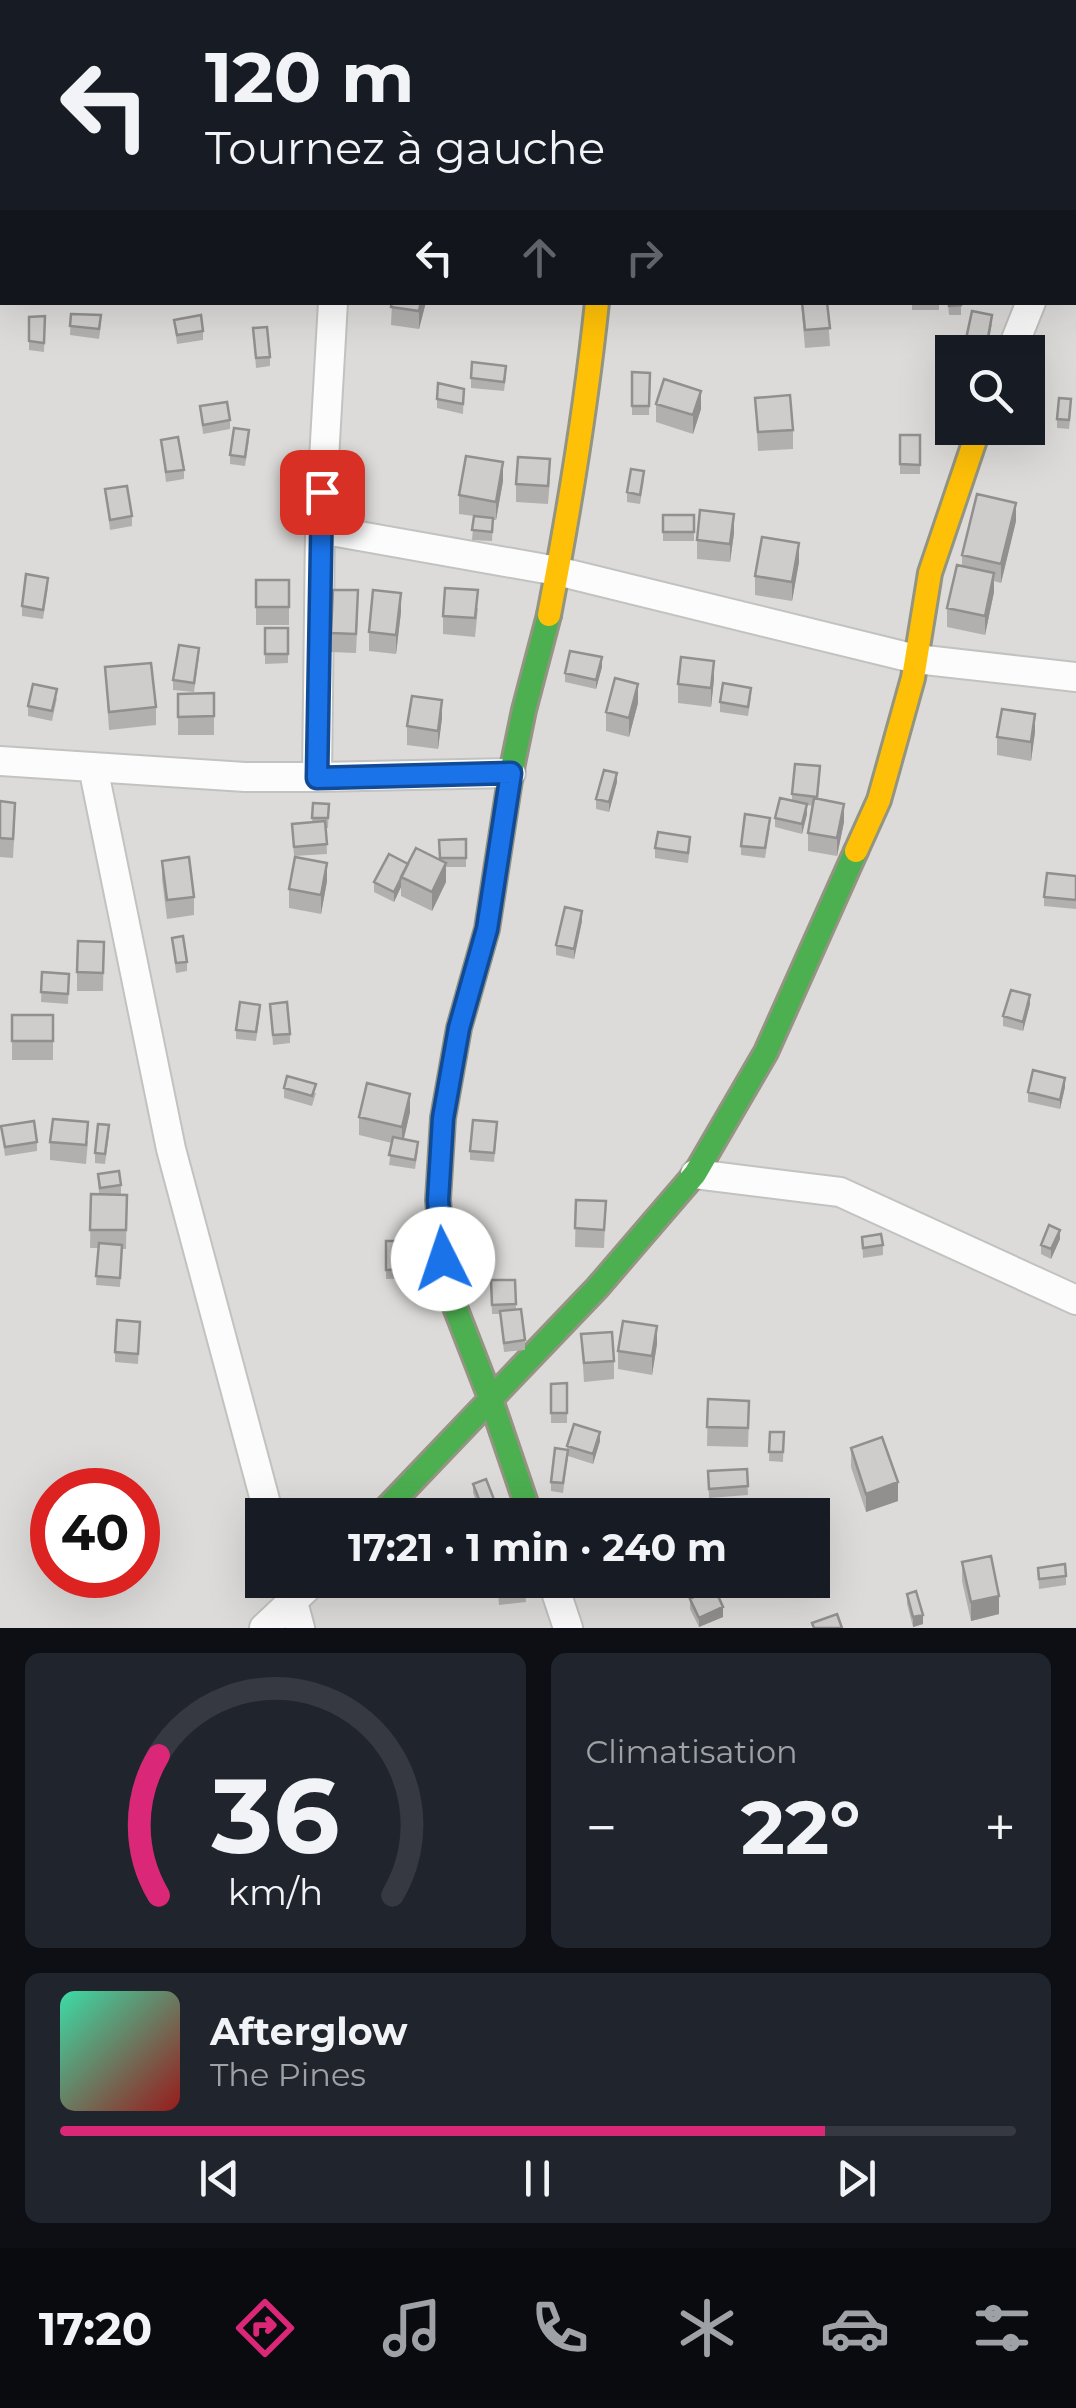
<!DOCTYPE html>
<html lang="fr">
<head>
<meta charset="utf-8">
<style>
  :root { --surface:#171b24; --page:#20242c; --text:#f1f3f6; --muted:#9ea1a6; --line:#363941; --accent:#db2777 }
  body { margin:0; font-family:Montserrat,sans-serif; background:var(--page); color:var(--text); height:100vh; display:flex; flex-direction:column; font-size:38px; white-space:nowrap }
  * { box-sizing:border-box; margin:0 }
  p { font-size:32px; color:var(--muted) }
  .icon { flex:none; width:55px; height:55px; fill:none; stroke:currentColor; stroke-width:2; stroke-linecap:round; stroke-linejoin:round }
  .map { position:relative; height:1628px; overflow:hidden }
  .panel { display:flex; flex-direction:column; gap:25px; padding:25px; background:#0d0f14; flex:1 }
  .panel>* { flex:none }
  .guide { position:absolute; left:0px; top:0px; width:1078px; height:305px; box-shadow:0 10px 40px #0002; background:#171b24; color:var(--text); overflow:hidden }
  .fabs { position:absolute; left:935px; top:335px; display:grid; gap:20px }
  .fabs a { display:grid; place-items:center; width:110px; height:110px; border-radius:0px; background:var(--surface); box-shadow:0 10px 40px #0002; font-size:50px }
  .speed { position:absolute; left:30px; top:1468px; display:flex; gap:20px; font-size:50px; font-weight:700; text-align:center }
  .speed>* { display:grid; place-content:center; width:130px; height:130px; border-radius:50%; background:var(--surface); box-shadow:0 10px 40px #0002; line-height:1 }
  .speed .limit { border:15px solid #d22; background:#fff; color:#111 }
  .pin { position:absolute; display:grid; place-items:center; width:85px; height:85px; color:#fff; margin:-42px; border-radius:20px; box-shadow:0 5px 15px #0006 }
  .me { position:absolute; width:110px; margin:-55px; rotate:356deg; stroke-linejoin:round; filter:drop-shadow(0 0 8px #0008) }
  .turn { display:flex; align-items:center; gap:35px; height:210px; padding:0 40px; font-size:45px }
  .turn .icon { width:130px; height:130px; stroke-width:2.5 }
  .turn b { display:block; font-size:70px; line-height:85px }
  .lanes { display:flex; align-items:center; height:95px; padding:0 40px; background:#0003; justify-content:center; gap:50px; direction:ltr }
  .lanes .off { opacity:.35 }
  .big { font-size:75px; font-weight:700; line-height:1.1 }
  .panel .card { flex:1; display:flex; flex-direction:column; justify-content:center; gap:15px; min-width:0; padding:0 35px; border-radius:15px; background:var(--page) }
  .panel .dial { align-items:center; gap:0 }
  .dial svg { height:260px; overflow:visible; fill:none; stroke:var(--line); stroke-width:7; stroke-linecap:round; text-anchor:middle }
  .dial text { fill:var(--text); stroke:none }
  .song { display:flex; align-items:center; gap:30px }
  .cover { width:120px; height:120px; border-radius:15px; background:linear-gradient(135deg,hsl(160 70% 55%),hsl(0 70% 35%)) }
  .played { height:10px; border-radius:5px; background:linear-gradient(90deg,var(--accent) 80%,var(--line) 80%) }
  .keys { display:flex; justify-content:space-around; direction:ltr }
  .heat { display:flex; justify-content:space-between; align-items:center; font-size:55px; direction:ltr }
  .panel .tiles { flex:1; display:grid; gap:25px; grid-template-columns:1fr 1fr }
  .card:last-child { grid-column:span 2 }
  .trip { position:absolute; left:245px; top:1498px; width:585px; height:100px; border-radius:0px; background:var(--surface); box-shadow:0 10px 40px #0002; font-weight:700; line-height:100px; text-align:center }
  .dock { display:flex; height:160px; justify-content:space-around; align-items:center; background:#090b0e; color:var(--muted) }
  .dock .icon { width:70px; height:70px }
  .dock .on { color:var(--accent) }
  .dock b { font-size:45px; color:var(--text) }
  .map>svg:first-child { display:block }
</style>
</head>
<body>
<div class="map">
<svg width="1076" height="1628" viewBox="0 0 1076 1628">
  <rect width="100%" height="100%" fill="#ecebe8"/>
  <path fill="#dcdbd9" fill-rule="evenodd" d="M0 0H1076V1628H0ZM2 2H1075V302H2ZM952 352H1028V428H952ZM52 1490H138V1575H52ZM262 1515H812V1580H262Z"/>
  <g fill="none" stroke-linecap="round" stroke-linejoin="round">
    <g stroke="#c2c2c0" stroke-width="32">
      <path id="street" d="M350 2 351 0
        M619 2V0
        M1075 185 1076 181
        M1011 352 1031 302
        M320 529 557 571 916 659 1076 677
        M0 761 245 777H317L511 773
        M93 767 171 1149 269 1515
        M317 777 320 529 333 302
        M695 1174 840 1192 1076 1300
        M287 1580 300 1628
        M552 1580 568 1628
        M264 1628 315 1580"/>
    </g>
    <g stroke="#939482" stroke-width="28">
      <path id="fast" d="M380 1515 597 1288 695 1174 766 1052 856 851
        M530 1515 491 1400 453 1302 443 1259 438 1200 443 1118 459 1028 487 929 511 773 524 710 549 615"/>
    </g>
    <g stroke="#939482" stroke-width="28">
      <path id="slow" d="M549 615C569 511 586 408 597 302
        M856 851 879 800 913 678 930 573 979 428"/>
    </g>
    <use href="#street" stroke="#fcfcfc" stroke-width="28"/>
    <use href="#fast" stroke="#4caf50" stroke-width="22"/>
    <use href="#slow" stroke="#ffc107" stroke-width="22"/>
  </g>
  <path fill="#b2b0af" d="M673 0H709L708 2H673Z
    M392 302H426L419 329 391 325Z
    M801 302H827L830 346 805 348Z
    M912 302H939V310H912Z
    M948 302H961V315H949Z
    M71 314 101 324 99 339 70 335Z
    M45 316 44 352 29 350V317Z
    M174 320 203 331V340L177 344Z
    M992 324 987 352 966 349V339Z
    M253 328 270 357V366L256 368Z
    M632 372 650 373 649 415H632Z
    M506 375 504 391 471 388V378Z
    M464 389 463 414 437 408V399Z
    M755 398 793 430V449L758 451Z
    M656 404 701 409 693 434 656 422Z
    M200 406 230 420V429L203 434Z
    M1071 409 1069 429 1057 428V419Z
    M900 435H920V474H900Z
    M161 440 184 470V479L166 482Z
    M249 440 245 466 230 464V455Z
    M550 478 548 504 516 502V484Z
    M644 480 640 504 627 502V492Z
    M503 481 496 520H493L492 541 472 540 474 516 459 514V495Z
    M105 489 132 516V526L110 530Z
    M663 515H694V541H663Z
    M1016 521 1001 583 994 581V592L985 635 947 627V608L962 566V555Z
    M734 533 730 562 697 559V540Z
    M799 562 792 601 755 595V576Z
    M256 580H289V625H256Z
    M48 587 43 619 22 616V606Z
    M333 590 358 609 356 653 331 652Z
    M478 608 475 637 443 634V616Z
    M401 612 396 654 369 651V632Z
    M265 628H288V663L265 664Z
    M199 657 194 692 173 690V680Z
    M105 667 156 707V725L109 730Z
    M602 667 596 689 565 682V673Z
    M714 679 711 707 678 703V684Z
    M214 693V735H178V694Z
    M751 697 748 716 720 712V702Z
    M57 698 52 721 28 716V706Z
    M638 703 629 737 606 731V712Z
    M442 718 438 749 407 745V726Z
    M1035 732 1031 761 997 755V737Z
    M820 775 818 799 844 822 837 856 808 851V833L813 806 807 805V814L802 834 775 827V818L792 801V794Z
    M617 782 609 812 596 809V799Z
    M0 801 15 822 13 858 0 857Z
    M313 803 329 804 328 828H326L327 854 294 856 292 824 312 822Z
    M770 827 765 858 741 855V846Z
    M466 839V867H446V882L432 911 401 896V887L394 902 374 892V882L408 864 440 860 439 840Z
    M690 846 688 863 655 858V848Z
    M162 861 194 897V915L167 919 162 879Z
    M1076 876V909L1044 906V897Z
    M327 881 321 914 289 908V889Z
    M582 921 574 959 556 955V945Z
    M172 938 187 962V971L176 973Z
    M104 942 103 991H77V972Z
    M42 972 69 974 68 1004 41 1002Z
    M270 1004 290 1034V1043L273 1045Z
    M1030 1004 1023 1031 1003 1026V1016Z
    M260 1014 256 1041 236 1039V1030Z
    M12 1015H53V1060H12Z
    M1065 1087 1060 1109 1028 1102V1092Z
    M284 1088 316 1093 312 1106 284 1098Z
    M410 1112 404 1139 418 1151 415 1169 389 1165 392 1143 359 1135V1117Z
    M1 1126 37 1142V1151L5 1156Z
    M497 1131 494 1162 470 1160V1151Z
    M109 1135 105 1164 95 1163V1153Z
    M88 1141 86 1164 50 1160V1142Z
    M98 1174 121 1185V1195H127L126 1249H122L120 1287 96 1285 98 1248H90L91 1194H99Z
    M576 1200 606 1201 604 1248 575 1247Z
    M862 1237 883 1245V1255L863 1258Z
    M1060 1239 1051 1259 1041 1254V1245Z
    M386 1241H412V1278L386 1279Z
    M491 1280H515L516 1310 525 1340V1350L504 1352 500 1314H492Z
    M140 1322 138 1364 115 1362V1352Z
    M581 1334 614 1361V1379L584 1382Z
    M657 1344 652 1375 618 1369V1351Z
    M567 1383V1423H551V1384Z
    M708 1399 749 1419 748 1447 707 1446Z
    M770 1432H784L783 1462 769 1461Z
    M600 1441 593 1464 568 1456 563 1493 551 1491V1482L567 1450V1446Z
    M851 1448 898 1501 866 1512 851 1467Z
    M747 1469 748 1495 709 1498 708 1471Z
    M473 1484 495 1512 481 1515 473 1493Z
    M962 1562 999 1614 971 1621 962 1581Z
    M1038 1568 1066 1576V1585L1039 1589Z
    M497 1580H524L526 1602 499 1605Z
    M907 1594 923 1624 913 1627 907 1604Z
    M690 1599 723 1617 699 1627 690 1609Z"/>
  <path fill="#91908e" d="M421 302H426L419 329V311Z
    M701 391V409L693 434V415Z
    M503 462V481L496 520V502Z
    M1016 503V521L1001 583V564Z
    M734 514V533L730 562V544Z
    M799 543V562L792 601V582Z
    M994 573V592L985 635V616Z
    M401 593V612L396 654V635Z
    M602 657V667L596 689V680Z
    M714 661V679L711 707V688Z
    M638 684V703L629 737V718Z
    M442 700V718L438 749V731Z
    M1035 714V732L1031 761V742Z
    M617 773V782L609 812V802Z
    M807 804V814L802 834V824Z
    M844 804V822L837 856V838Z
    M327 863V881L321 914V895Z
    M446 863V882L432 911V892Z
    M401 878V887L394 902V892Z
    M582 911V921L574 959V949Z
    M1030 995V1004L1023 1031V1022Z
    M1065 1078V1087L1060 1109V1100Z
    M410 1094V1112L402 1146V1127Z
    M1060 1230V1239L1051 1259V1249Z
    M657 1326V1344L652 1375V1356Z
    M600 1432V1441L593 1464V1454Z
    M898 1482V1501L866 1512V1494Z
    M495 1502V1512L482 1515V1507Z
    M999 1596V1614L971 1621V1602Z
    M723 1607V1617L699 1627V1618Z
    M923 1615V1624L913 1627V1617Z"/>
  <path fill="#cfcdcb" stroke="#91908e" stroke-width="2.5" d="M129 0H159V2H129Z
    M248 0H280V2H248Z
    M428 0H456V2H428Z
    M754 0H785L784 2Z
    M1025 0H1029L1046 2H1025Z
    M392 302H421L419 311 391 307Z
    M802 302H827L830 328 805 330Z
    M949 302H961V305L949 306Z
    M972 311 992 315 987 343 966 339Z
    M71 314 101 315 99 329 70 326Z
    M201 315 203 331 177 335 174 320Z
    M45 316 44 343 29 341V317Z
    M267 327 270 357 256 358 253 328Z
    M472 362 506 366 504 382 471 378Z
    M632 372 650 373 649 406H632Z
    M664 379 701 391 693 415 656 404Z
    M438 383 464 389 463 404 437 399Z
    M790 395 793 430 758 432 755 398Z
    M1059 398 1071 399 1069 420 1057 419Z
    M227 402 230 420 203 425 200 406Z
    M234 428 249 430 245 457 230 455Z
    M900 435H920V465L900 464Z
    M178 437 184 470 166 472 161 440Z
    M466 456 503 462 496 502 459 495Z
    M518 457 550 459 548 486 516 484Z
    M631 469 644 471 640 495 627 492Z
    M127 486 132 516 110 520 105 489Z
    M977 494 1016 503 1001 564 962 555Z
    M700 510 734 514 730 544 697 540Z
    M663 515H694V532H663Z
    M474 516 493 518 492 532 472 530Z
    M762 537 799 543 792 582 755 576Z
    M957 565 994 573 985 616 947 608Z
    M26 574 48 578 43 610 22 606Z
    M256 580H289V607H256Z
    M445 588 478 590 475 618 443 616Z
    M333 590H358L356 634 331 633Z
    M373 590 401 593 396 635 369 632Z
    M265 628H288V654H265Z
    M179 645 199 648 194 683 173 680Z
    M570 651 602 657 596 680 565 673Z
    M681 657 714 661 711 688 678 684Z
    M151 663 156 707 109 712 105 667Z
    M615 678 638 684 629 718 606 712Z
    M723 683 751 688 748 707 720 702Z
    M33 684 57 689 52 711 28 706Z
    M214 693V716L178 717V694Z
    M412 696 442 700 438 731 407 726Z
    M1002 709 1035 714 1031 742 997 737Z
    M795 764 820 766 817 797 792 794Z
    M604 770 617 773 609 802 596 799Z
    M780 798 807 804 802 824 775 818Z
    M814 798 844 804 837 838 808 833Z
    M0 801 15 803 13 839 0 838Z
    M313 803 329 804 328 818H312Z
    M745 814 770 818 765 848 741 846Z
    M325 821 327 844 294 847 292 824Z
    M658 832 690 837 688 853 655 848Z
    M466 839V858H440L439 840Z
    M416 848 446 863 432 892 401 877Z
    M389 854 408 864 394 892 374 882Z
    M189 857 194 897 167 900 162 861Z
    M295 857 327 863 321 895 289 889Z
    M1047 873 1076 876V900L1044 897Z
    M565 907 582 911 574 949 556 945Z
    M183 936 187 962 176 963 172 938Z
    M78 941 104 942 103 973 77 972Z
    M42 972 69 974 68 994 41 992Z
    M1011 990 1030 995 1023 1022 1003 1016Z
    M240 1002 260 1005 256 1032 236 1030Z
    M287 1002 290 1034 273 1035 270 1004Z
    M12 1015H53V1041H12Z
    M1033 1070 1065 1078 1060 1100 1028 1092Z
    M287 1076 316 1084 312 1096 284 1088Z
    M367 1083 410 1094 402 1127 359 1117Z
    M53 1119 88 1122 86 1145 50 1142Z
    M473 1120 497 1122 494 1153 470 1151Z
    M34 1121 37 1142 5 1147 1 1126Z
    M98 1124 109 1125 105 1154 95 1153Z
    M393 1137 418 1142 415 1160 389 1155Z
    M119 1171 121 1185 100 1188 98 1174Z
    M91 1194 127 1195 126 1230H90Z
    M576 1200 606 1201 604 1230 575 1228Z
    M1049 1225 1060 1230 1051 1249 1041 1245Z
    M881 1234 883 1245 863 1248 862 1237Z
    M386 1241H412V1269L386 1270Z
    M99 1243 122 1245 120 1278 96 1276Z
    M491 1280H515L516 1304 492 1305Z
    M521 1309 525 1340 504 1343 500 1311Z
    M117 1320 140 1322 138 1354 115 1352Z
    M623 1321 657 1326 652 1356 618 1351Z
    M612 1332 614 1361 584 1363 581 1334Z
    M567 1383V1413H551V1384Z
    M708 1399 749 1401 748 1428 707 1427Z
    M574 1424 600 1432 593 1454 567 1446Z
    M770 1432H784L783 1452H769Z
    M882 1437 898 1482 866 1494 851 1448Z
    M555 1448 568 1450 563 1483 551 1482Z
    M747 1469 748 1486 709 1489 708 1471Z
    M486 1479 495 1502 482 1507 473 1484Z
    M991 1556 999 1596 971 1602 962 1562Z
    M1065 1564 1066 1576 1039 1579 1038 1568Z
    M497 1580H524L526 1592 499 1596Z
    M714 1587 723 1607 699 1618 690 1599Z
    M916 1591 923 1615 913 1617 907 1594Z
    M837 1614 842 1628H814L812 1623Z"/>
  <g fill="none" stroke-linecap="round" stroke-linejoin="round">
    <g stroke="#114b97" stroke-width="25">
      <path id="route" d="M322 492 317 778 511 773 487 929 459 1028 443 1118 438 1200 443 1259"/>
    </g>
    <use href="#route" stroke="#1a73e8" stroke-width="18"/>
  </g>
</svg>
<div class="fabs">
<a><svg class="icon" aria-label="search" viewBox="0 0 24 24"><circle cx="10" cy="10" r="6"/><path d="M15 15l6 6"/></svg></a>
</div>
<div class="speed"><div class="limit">40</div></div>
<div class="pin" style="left:322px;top:492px;background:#d93025"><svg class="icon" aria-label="arrive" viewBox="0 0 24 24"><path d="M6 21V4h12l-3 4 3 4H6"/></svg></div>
<svg class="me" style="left:443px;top:1259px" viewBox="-20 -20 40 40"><circle r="19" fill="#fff"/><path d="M0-13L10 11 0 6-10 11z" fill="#1a73e8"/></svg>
<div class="trip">17:21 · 1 min · 240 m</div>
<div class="guide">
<div class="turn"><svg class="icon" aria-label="left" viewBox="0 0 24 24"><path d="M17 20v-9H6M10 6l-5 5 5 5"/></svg><div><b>120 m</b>Tournez à gauche</div></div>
<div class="lanes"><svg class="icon" aria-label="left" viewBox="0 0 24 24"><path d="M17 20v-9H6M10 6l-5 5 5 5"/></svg><svg class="icon off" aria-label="ahead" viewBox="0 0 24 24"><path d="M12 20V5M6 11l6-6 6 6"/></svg><svg class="icon off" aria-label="right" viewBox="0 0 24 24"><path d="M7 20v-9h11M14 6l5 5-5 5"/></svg></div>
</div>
</div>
<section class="panel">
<div class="tiles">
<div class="card dial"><svg viewBox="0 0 100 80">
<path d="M14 69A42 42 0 1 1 86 69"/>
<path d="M14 69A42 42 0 0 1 14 26" stroke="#db2777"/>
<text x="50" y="56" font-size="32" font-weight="700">36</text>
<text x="50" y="72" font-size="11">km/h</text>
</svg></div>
<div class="card"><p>Climatisation</p>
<div class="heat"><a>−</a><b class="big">22°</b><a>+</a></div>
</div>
<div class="card">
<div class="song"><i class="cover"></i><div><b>Afterglow</b><p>The Pines</p></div></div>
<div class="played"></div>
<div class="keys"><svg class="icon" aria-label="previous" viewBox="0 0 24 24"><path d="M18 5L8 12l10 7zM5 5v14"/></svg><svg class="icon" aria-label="pause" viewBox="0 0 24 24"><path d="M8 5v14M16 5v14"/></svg><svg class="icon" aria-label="next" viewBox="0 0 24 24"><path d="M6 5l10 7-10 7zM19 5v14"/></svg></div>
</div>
</div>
</section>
<nav class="dock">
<b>17:20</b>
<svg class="icon on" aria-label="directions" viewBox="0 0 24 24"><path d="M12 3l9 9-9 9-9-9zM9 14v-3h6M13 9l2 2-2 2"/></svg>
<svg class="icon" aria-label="music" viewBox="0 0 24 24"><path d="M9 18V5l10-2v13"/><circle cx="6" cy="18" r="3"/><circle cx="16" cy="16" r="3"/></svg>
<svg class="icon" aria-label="phone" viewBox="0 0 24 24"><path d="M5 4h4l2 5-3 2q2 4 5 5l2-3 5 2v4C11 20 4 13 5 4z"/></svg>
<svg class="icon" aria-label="climate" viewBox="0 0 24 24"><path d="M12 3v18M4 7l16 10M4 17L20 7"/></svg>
<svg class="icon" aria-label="car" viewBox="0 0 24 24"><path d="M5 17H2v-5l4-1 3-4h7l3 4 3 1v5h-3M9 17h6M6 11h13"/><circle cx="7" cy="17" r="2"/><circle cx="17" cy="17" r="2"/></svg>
<svg class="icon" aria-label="filters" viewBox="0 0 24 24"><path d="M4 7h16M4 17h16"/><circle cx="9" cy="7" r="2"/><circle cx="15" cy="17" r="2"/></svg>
</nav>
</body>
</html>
